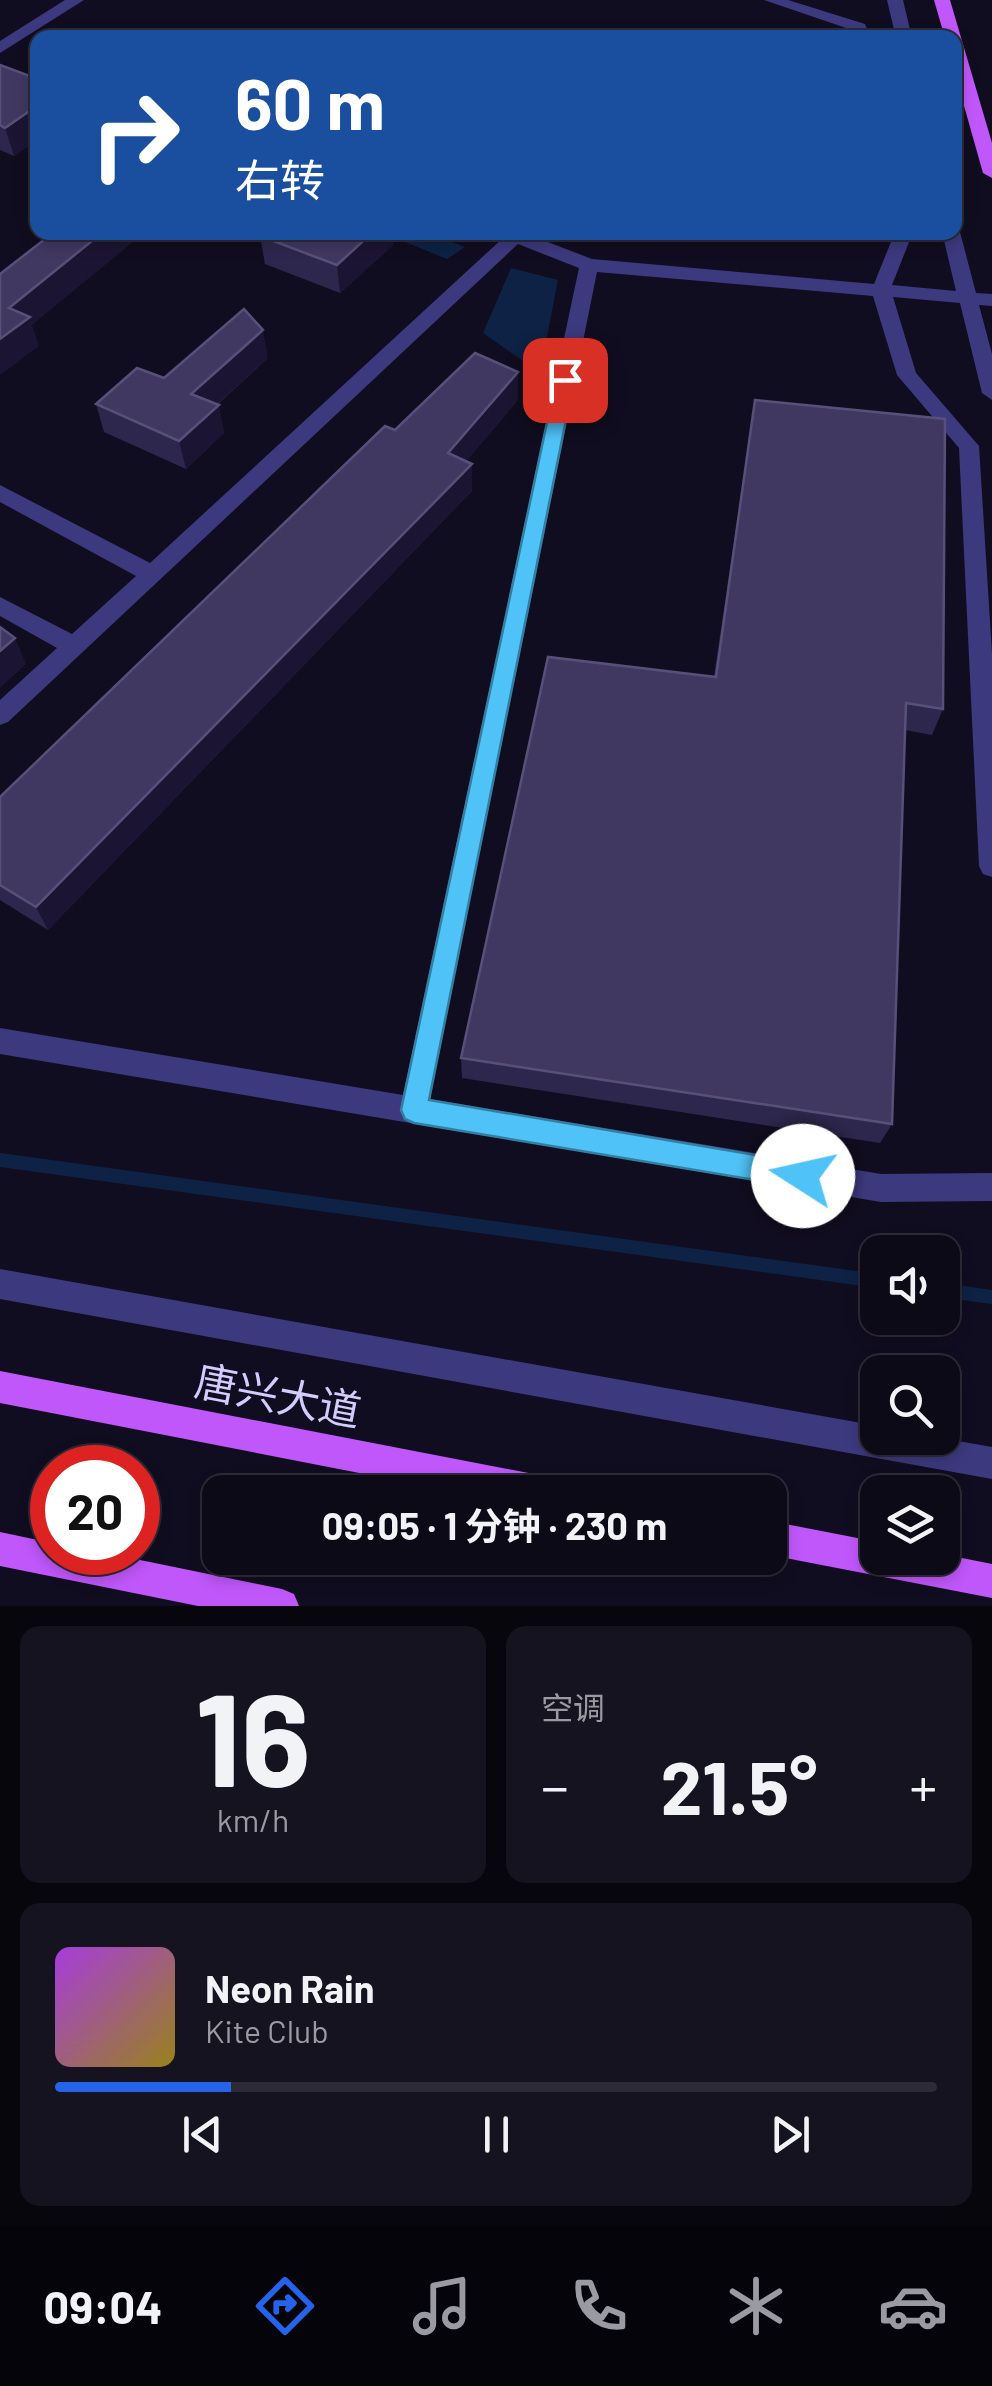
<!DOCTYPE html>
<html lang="zh">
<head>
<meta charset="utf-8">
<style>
  :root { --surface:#0d0a18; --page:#161321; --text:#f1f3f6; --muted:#9a9aa2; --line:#2d2b37; --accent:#2563eb }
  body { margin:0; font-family:Barlow,"Noto Sans SC",sans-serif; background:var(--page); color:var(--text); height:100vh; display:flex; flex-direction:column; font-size:38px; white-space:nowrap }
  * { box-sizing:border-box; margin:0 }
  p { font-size:32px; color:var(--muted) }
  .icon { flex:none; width:55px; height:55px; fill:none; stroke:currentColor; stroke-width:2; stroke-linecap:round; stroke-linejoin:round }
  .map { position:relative; height:1606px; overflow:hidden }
  .drawer { display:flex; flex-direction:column; gap:20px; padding:20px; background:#07060d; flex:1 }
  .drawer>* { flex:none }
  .banner { position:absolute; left:30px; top:30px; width:932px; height:210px; border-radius:20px; box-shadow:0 5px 15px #0003,0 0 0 2px var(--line); background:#1a4fa0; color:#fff; overflow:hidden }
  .tools { position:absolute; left:860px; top:1235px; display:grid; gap:20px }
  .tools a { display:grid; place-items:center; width:100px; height:100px; border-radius:20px; background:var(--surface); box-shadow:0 5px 15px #0003,0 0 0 2px var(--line); font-size:50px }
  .speed { position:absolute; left:30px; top:1445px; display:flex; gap:20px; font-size:50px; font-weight:700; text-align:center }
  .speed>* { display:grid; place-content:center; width:130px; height:130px; border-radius:50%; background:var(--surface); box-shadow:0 5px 15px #0003,0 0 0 2px var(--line); line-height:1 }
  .speed .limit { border:15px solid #d22; background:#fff; color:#111 }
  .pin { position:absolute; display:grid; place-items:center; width:85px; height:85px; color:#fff; margin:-42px; border-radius:20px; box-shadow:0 5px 15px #0006 }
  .me { position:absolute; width:110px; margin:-55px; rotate:280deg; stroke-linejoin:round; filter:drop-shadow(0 0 8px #0008) }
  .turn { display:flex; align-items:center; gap:35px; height:210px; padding:0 40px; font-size:45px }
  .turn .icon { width:130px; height:130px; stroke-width:2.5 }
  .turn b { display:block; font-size:70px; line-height:85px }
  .big { font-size:75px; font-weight:700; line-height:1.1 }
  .drawer .card { flex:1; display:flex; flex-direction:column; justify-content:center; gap:15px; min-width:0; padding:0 35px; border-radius:20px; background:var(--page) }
  .drawer .dial { align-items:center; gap:0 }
  .dial b { font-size:130px; line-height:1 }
  .song { display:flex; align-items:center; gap:30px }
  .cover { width:120px; height:120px; border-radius:15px; background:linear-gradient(135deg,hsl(280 70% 55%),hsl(50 70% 35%)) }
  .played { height:10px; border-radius:5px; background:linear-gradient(90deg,var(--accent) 20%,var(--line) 20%) }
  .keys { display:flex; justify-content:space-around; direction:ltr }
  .heat { display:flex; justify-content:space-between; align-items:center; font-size:55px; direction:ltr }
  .drawer .tiles { flex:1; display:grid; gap:20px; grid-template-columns:1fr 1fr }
  .card:last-child { grid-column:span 2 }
  .trip { position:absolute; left:202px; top:1475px; width:585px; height:100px; border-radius:20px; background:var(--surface); box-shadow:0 5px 15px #0003,0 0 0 2px var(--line); font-weight:700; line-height:100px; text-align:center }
  .tabs { display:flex; height:160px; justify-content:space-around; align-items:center; background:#05040a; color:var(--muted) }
  .tabs .icon { width:70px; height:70px }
  .tabs .selected { color:var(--accent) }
  .tabs b { font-size:45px; color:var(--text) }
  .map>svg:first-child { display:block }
</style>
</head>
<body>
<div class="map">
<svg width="992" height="1606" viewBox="0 0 992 1606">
  <rect width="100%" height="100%" fill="#110d20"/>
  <path fill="#0d2244" d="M383 233H428L465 247 447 259Z
    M511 268 558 280 540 373 483 333Z"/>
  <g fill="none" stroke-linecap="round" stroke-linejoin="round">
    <path stroke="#0d2244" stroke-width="14" d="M0 1160 878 1281
      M942 1290 992 1297"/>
    <path fill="#3d397e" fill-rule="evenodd" d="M65 0H84L0 53V41Z
      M764 0H788L865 24 870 38H854L852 30Z
      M887 0H903L912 38H896Z
      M955 227 960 232 976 293 992 294V306L979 305 992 354V400L982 393 960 303 893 297 916 373 979 446 992 654V877L983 874 979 866 959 448 897 375 873 296 597 272 430 1099 881 1174 992 1173V1201L881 1202 0 1054V1028L403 1095 579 268 518 244 8 722 0 725V700L57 648 0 616V597L72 634 136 576 0 502V485L150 563 503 238 495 232H522L592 259 874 284 895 232H913L892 285 956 291 942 232H955Z
      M0 1269 878 1426V1438H941L992 1447V1479L0 1299Z"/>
    <path fill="#c057fb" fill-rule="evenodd" d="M934 0H950L992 143V178L983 173 955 74V38H945Z
      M0 1371 539 1475 551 1480 556 1492H457L0 1403Z
      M770 1521 878 1542V1558H942V1554L992 1564V1598L770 1555Z
      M0 1532 52 1543V1552H101L282 1589 294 1594 299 1606H198L0 1566Z"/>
  </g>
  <path fill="#2e274d" d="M0 65 38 79V139L14 156 0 150Z
    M264 232H393V245L340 293 265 264 260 236Z
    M268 358 218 404 224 433 186 469 104 432 96 404 164 378Z
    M518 400 466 461 472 464V491L48 930 0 900V797L395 430Z
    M755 400 943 709 932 735 905 730 892 1124 880 1143 462 1078 461 1058 714 676Z"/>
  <path fill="#1b1533" d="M38 105V139L14 156 5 128Z
    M103 232H145L32 325 39 346 0 375V339L9 308Z
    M373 232H393V245L340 293 337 265Z
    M263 330 268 358 197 422 191 394Z
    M518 372V400L449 481 448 453Z
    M219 405 224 433 186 469 179 441Z
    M472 464V491L48 930 36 907Z
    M15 638 26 664 0 688V651Z"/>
  <path fill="#403860" stroke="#575079" stroke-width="2.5" d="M0 65 38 79V105L5 128 0 125Z
    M54 232H103L9 308 30 317 0 339V274Z
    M264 232H373L337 265 260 236Z
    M244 309 263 330 191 394 219 405 179 441 96 404 137 368 164 378Z
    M475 353 518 372 448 453 472 464 36 907 0 885V797L385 426 395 430Z
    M755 400 945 419 943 709 906 703 892 1124 461 1058 548 657 716 677Z
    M0 627 15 638 0 651Z"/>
  <path fill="#4fc3f7" stroke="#337fa1" stroke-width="2.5" d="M565 374 574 380 429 1100 803 1163 812 1166 816 1176 812 1185 803 1188 414 1123 405 1119 401 1110 556 380Z"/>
  <g text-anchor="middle" stroke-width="10" stroke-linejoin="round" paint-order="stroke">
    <g font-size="42" fill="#d3cdfe" stroke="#110d20">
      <text transform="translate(278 1396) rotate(11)" y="15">唐兴大道</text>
    </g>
  </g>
</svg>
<div class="tools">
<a><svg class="icon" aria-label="sound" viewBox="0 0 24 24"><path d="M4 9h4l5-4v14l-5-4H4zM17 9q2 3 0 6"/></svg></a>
<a><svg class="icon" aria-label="search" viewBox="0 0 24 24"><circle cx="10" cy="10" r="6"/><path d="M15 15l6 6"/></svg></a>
<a><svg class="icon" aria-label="layers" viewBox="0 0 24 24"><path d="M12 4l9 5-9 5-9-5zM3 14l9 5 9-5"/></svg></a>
</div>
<div class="speed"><div class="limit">20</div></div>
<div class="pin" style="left:565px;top:380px;background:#d93025"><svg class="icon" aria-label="arrive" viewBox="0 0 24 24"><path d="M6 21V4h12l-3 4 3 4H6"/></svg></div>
<svg class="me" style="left:803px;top:1176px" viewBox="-20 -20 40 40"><circle r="19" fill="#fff"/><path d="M0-13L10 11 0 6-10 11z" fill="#4fc3f7"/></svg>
<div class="trip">09:05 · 1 分钟 · 230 m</div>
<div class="banner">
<div class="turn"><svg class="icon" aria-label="right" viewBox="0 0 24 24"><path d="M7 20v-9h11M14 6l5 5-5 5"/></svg><div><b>60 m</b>右转</div></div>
</div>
</div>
<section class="drawer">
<div class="tiles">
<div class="card dial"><b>16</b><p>km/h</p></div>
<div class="card"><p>空调</p>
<div class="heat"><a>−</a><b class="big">21.5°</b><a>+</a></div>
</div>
<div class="card">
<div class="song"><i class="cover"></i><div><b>Neon Rain</b><p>Kite Club</p></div></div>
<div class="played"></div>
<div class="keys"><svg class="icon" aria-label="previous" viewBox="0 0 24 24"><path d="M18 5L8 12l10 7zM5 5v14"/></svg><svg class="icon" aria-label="pause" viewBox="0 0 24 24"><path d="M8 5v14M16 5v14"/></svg><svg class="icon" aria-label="next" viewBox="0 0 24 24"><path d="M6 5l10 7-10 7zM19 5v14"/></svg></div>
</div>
</div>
</section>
<nav class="tabs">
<b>09:04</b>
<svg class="icon selected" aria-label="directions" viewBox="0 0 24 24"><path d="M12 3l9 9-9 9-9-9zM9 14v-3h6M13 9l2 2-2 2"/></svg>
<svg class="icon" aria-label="music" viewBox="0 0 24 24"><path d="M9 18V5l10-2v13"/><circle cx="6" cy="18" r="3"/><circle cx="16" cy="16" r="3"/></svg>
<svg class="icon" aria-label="phone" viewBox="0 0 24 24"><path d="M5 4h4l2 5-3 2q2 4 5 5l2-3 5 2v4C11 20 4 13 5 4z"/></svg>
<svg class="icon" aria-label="climate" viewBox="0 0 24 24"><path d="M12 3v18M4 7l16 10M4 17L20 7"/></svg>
<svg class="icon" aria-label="car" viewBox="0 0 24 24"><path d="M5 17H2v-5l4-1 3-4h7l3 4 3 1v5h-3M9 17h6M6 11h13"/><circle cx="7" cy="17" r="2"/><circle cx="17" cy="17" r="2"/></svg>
</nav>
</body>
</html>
